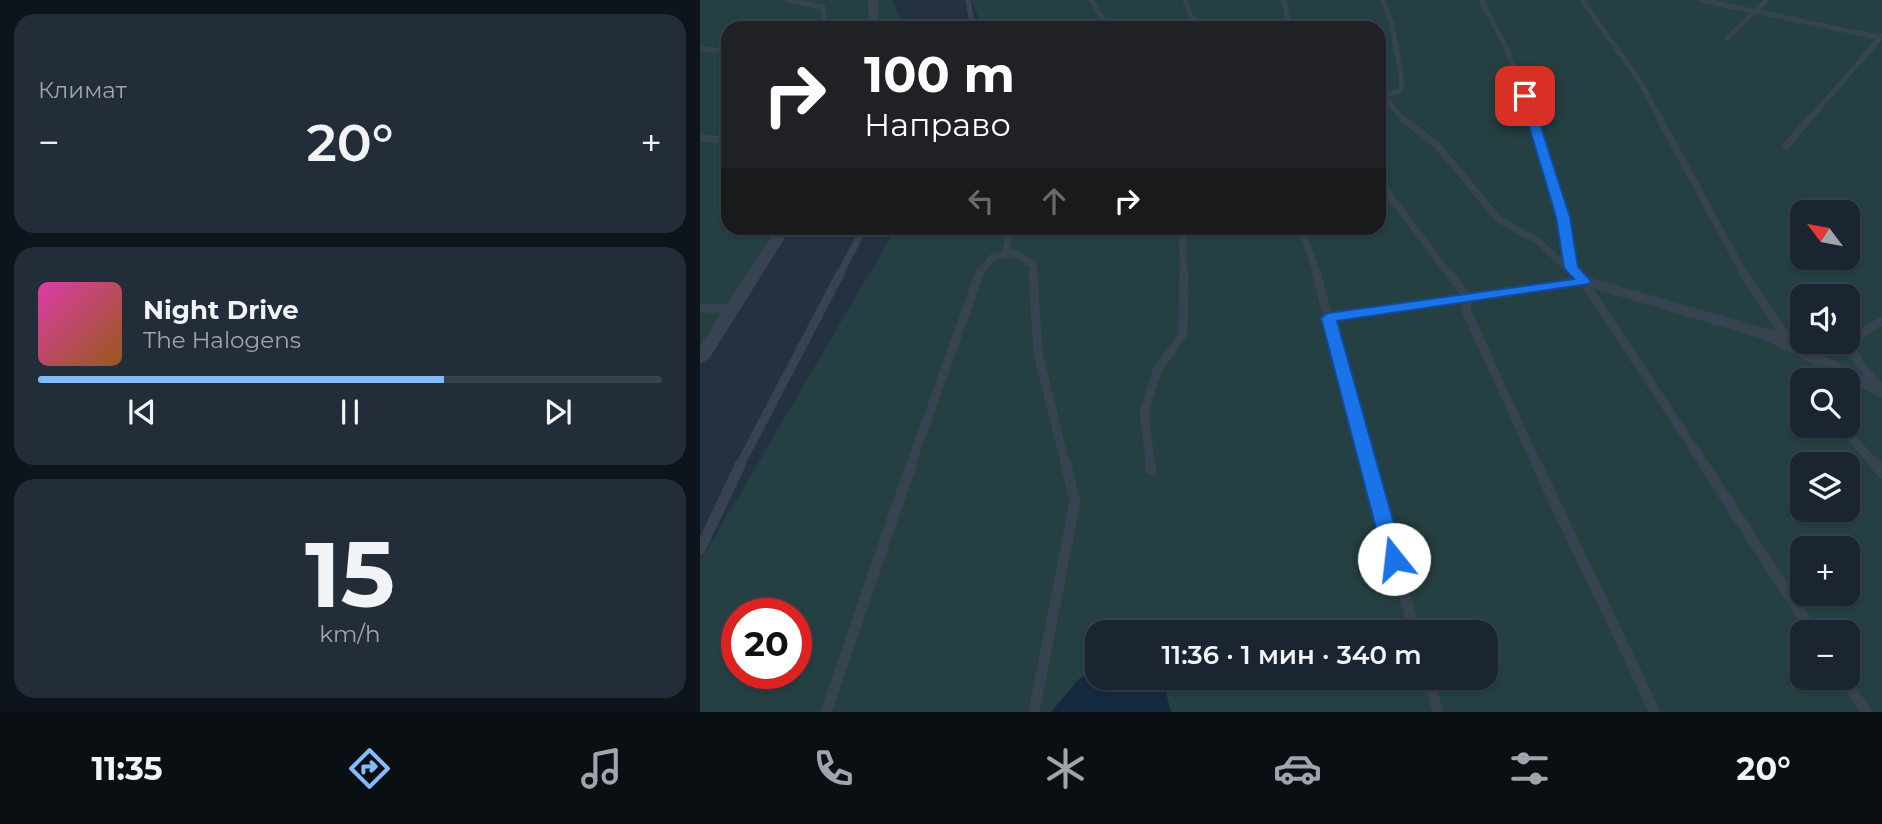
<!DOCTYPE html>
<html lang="ru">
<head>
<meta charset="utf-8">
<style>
  :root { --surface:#1a2531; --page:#232d39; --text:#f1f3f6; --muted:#9fa5ab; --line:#38424d; --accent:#85baff }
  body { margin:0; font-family:Montserrat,sans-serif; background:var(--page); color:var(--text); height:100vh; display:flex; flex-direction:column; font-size:26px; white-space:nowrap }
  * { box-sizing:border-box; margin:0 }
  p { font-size:23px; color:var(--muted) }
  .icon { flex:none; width:38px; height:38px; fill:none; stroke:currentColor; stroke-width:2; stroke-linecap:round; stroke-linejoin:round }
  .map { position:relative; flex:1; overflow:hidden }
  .sheet { display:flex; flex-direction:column; gap:14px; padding:14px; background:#0e141b; width:700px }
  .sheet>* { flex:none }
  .banner { position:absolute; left:21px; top:21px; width:665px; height:214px; border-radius:21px; box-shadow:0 2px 5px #0004,0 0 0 2px var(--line); background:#202124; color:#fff; overflow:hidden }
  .needle { width:46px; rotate:302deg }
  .tools { position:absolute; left:1090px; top:200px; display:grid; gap:14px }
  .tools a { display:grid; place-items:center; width:70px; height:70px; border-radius:14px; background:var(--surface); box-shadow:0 2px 5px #0004,0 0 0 2px var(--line); font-size:35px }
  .speed { position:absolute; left:21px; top:598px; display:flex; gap:14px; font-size:35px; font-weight:700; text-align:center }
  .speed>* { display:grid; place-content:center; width:91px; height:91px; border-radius:50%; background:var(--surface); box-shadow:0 2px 5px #0004,0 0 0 2px var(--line); line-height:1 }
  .speed .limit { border:10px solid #d22; background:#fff; color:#111 }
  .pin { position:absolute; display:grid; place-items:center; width:60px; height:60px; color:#fff; margin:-30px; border-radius:14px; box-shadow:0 4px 10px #0006 }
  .me { position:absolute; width:77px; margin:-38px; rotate:344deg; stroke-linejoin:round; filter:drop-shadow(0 0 5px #0008) }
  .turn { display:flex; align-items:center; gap:24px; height:147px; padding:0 28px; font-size:32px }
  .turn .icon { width:91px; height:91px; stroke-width:2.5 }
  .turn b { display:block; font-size:49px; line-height:60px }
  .lanes { display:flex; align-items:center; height:66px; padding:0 28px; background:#0003; justify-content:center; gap:35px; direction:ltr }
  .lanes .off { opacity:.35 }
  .big { font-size:52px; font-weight:600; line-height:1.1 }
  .sheet .tile { flex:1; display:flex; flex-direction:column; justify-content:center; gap:10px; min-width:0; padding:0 24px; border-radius:21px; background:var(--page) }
  .sheet .dial { align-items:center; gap:0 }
  .dial b { font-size:91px; line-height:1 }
  .song { display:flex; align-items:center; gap:21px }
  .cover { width:84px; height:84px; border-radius:10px; background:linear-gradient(135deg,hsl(320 70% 55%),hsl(30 70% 35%)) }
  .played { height:7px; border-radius:4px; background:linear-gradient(90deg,var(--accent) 65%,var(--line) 65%) }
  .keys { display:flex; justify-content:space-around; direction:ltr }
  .heat { display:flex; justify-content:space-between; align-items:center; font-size:38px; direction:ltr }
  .trip { position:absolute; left:385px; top:620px; width:413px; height:70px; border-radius:21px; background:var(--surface); box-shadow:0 2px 5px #0004,0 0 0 2px var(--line); font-weight:600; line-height:70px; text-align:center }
  .tabs { display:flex; height:112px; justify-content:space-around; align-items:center; background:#0a0f14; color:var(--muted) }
  .tabs .icon { width:49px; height:49px }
  .tabs .selected { color:var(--accent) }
  .tabs b { font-size:32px; color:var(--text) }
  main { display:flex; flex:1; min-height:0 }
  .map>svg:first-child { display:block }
</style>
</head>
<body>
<main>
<section class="sheet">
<div class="tile"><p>Климат</p>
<div class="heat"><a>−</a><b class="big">20°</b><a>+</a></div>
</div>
<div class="tile">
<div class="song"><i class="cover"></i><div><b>Night Drive</b><p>The Halogens</p></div></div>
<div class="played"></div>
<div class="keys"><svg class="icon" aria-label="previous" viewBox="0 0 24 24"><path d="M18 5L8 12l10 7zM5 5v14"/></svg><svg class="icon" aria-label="pause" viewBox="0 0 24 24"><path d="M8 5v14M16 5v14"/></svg><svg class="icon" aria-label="next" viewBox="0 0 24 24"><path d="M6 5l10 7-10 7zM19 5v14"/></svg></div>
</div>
<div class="tile dial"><b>15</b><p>km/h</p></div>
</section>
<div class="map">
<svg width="1182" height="712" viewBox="0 0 1182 712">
  <rect width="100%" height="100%" fill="#233141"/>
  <path fill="#254042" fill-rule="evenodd" d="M0 0H193L203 28H28V228H87L0 345Z
    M271 0H1182V712H0V562L196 228H679V28H283ZM1102 212H1148V257H1102ZM1102 296H1148V341H1102ZM1102 380H1148V425H1102ZM1102 464H1148V509H1102ZM1102 548H1148V593H1102ZM37 614H96V674H37ZM397 632H786V677H397ZM1102 632H1148V677H1102Z"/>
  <path fill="#152940" d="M397 665V677H462L471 712H351L378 680Z"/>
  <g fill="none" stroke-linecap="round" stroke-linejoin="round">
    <path stroke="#374350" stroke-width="5" d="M87 0 123 7 124 19 119 28
      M268 0 273 28
      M391 0 409 28
      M485 0 491 17 506 28
      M584 0 589 28
      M781 0 806 47 834 121
      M882 0 939 80 961 121
      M1001 0 1182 38
      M1027 38 1067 0
      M0 49 28 51
      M681 97 701 90 702 82 692 25 683 0
      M684 97 705 121
      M1108 121 1182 36"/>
    <path stroke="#374350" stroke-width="7" d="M703 119 738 146 798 219 839 242 874 274
      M833 119 857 196 869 252 879 274
      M960 119 1044 274
      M0 138 28 140
      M1086 146 1109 119
      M679 181 749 274
      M482 228 484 274
      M601 228 617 274
      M306 253 310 228
      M140 274 164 228
      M279 274 293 257 314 253 333 265V274"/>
    <path stroke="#374350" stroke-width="9" d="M333 272 338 353 366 467
      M616 272 668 467
      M748 272 768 298 766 310 838 467
      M872 272 874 274
      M877 272 1006 467
      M1043 272 1089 342
      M0 308 30 309
      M628 318 884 281
      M1182 321 1152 340C1152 361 1168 374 1182 388
      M1141 425 1177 467
      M39 467 141 272
      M210 467 280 272
      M451 467 444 413 457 371 483 334 484 272"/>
    <path stroke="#374350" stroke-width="11" d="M450 465 451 470
      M667 465 715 632
      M837 465 955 712
      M1004 465 1113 632
      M1176 465 1182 473
      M0 550 40 465
      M728 677 738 712
      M1143 677 1166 712
      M126 712 211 465
      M334 712 375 502 366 465"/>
    <path fill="#374350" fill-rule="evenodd" d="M168 0H178L179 28H169Z
      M77 228H91L9 359 0 364V346Z
      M884 276 1075 331 1182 385V398L1063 339 878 284 876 281Z"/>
  </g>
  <path fill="#1a73e8" stroke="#114b97" stroke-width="2" d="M825 93 831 96 870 217 878 267 891 281 889 284 637 321 704 559 701 564H687L684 559 621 318 628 313 874 279 864 268 856 217 820 96Z"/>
</svg>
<div class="tools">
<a><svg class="needle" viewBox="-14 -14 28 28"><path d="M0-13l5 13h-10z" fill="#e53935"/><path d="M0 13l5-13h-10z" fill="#9fa5ab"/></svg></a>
<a><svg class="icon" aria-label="sound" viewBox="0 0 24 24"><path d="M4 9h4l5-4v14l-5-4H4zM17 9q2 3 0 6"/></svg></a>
<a><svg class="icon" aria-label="search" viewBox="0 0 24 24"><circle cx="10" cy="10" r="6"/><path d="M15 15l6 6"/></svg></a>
<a><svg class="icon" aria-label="layers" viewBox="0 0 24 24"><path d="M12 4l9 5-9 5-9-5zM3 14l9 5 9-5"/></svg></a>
<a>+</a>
<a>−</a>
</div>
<div class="speed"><div class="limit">20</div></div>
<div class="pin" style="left:825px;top:96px;background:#d93025"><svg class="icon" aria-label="arrive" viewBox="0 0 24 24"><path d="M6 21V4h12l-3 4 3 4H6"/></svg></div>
<svg class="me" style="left:694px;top:559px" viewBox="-20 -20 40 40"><circle r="19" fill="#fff"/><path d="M0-13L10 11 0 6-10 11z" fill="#1a73e8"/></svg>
<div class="trip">11:36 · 1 мин · 340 m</div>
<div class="banner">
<div class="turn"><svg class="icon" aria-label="right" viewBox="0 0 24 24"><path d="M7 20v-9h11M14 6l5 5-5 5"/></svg><div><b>100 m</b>Направо</div></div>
<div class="lanes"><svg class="icon off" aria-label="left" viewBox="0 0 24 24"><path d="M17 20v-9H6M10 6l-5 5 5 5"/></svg><svg class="icon off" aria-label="ahead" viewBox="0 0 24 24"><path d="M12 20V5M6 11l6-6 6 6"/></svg><svg class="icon" aria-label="right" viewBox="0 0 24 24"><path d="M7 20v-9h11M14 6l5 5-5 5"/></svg></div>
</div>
</div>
</main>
<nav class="tabs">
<b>11:35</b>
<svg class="icon selected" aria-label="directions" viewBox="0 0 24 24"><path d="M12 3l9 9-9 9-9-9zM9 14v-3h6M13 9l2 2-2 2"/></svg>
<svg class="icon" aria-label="music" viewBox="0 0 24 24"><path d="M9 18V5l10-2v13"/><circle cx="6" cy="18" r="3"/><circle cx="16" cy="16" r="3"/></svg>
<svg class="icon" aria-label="phone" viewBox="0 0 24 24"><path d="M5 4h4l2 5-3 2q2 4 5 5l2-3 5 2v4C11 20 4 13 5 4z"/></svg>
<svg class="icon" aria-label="climate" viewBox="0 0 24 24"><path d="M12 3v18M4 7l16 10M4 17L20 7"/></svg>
<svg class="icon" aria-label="car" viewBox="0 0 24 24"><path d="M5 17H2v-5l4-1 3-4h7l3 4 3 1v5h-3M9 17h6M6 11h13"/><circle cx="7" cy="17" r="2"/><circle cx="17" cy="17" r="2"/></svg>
<svg class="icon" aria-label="filters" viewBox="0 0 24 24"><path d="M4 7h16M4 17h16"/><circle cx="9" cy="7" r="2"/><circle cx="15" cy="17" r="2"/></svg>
<b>20°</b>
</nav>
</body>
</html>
